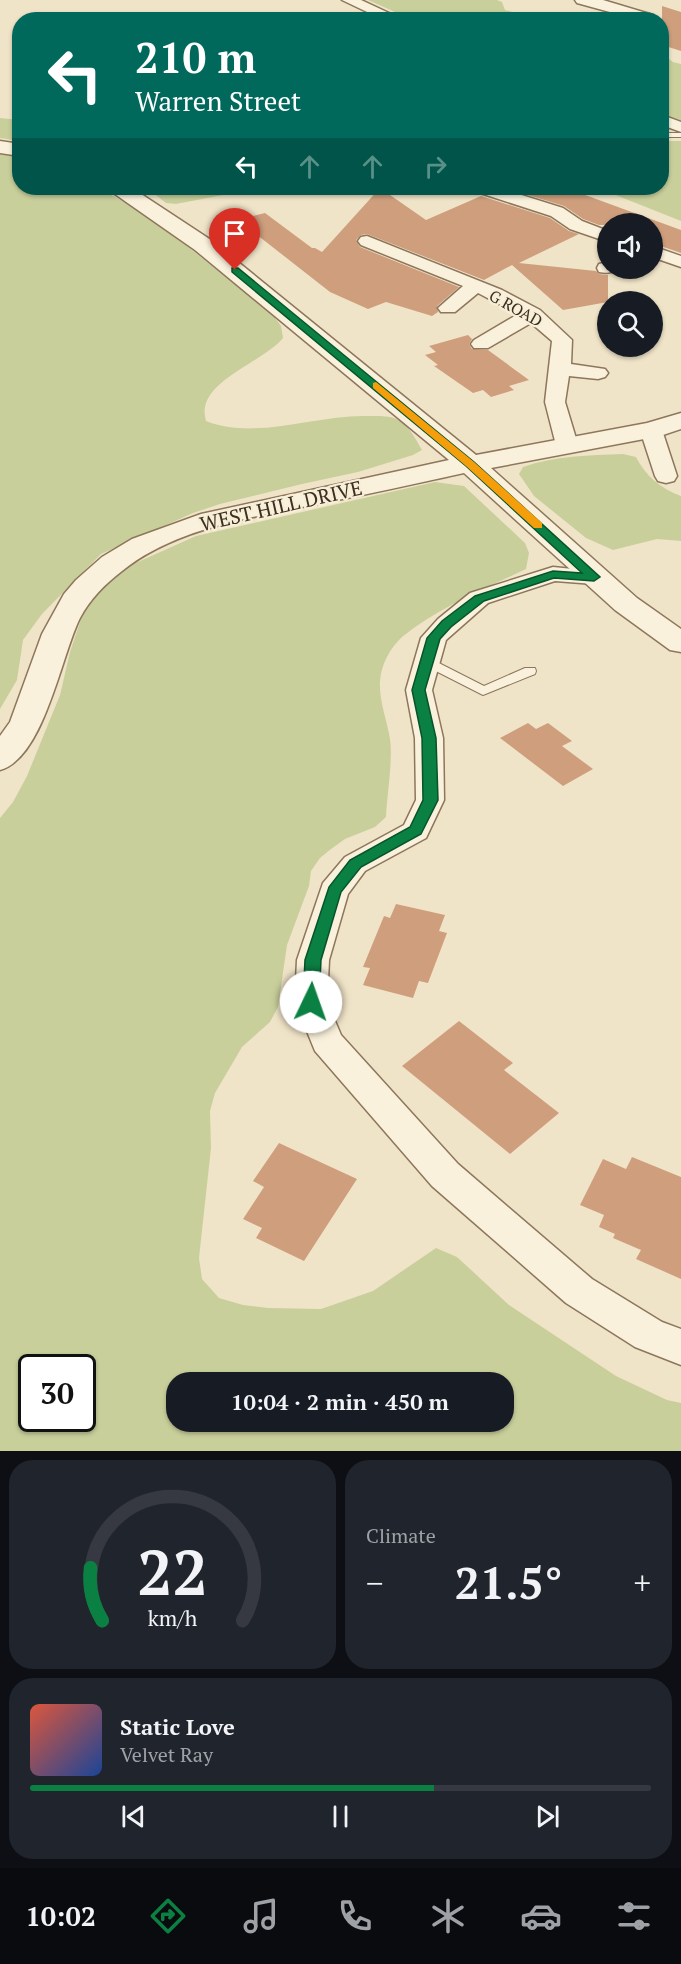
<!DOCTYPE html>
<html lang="en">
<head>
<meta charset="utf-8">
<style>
  :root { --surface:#171b24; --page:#20242c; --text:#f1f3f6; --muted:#9ea1a6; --line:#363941; --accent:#0b8043 }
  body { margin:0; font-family:"PT Serif",serif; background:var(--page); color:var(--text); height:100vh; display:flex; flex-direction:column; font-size:22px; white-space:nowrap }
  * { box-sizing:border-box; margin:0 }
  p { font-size:20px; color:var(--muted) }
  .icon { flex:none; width:33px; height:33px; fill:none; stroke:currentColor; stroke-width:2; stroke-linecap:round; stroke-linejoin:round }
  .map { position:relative; height:1451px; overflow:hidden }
  .side { display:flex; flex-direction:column; gap:9px; padding:9px; background:#0d0f14; flex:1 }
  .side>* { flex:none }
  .hud { position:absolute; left:12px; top:12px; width:657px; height:183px; border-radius:24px; box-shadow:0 2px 4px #0004; background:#00695c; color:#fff; overflow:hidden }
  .controls { position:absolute; left:597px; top:213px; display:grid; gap:12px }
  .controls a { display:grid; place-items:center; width:66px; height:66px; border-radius:50%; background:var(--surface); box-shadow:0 2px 4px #0004; font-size:30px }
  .speed { position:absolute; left:18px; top:1354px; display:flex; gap:12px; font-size:30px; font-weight:700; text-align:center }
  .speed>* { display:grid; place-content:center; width:78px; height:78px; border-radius:50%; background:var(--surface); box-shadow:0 2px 4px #0004; line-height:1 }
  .speed .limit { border:3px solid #111; border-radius:9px; background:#fff; color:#111 }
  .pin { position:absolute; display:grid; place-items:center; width:51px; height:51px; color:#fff; margin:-62px -26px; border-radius:50% 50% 50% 0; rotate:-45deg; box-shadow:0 0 6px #0007 }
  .pin .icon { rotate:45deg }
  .me { position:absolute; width:66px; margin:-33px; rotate:3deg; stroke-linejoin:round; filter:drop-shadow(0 0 4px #0008) }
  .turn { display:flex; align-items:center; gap:21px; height:126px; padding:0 24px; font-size:27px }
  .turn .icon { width:78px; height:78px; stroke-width:2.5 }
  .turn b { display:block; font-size:42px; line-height:51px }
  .lanes { display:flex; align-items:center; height:57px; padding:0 24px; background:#0003; justify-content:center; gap:30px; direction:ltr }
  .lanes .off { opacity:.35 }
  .big { font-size:45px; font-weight:600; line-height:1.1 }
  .side .card { flex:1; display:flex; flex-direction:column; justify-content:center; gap:9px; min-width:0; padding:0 21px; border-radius:24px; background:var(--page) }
  .side .dial { align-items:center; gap:0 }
  .dial svg { height:156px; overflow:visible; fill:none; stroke:var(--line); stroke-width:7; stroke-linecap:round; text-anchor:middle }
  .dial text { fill:var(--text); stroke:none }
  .song { display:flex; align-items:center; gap:18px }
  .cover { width:72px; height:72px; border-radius:9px; background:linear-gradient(135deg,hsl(10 70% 55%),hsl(220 70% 35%)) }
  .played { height:6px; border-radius:3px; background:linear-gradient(90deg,var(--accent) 65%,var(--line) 65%) }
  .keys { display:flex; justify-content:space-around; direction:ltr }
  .heat { display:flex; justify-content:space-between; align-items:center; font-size:33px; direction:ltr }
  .side .tiles { flex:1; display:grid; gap:9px; grid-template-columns:1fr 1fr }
  .card:last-child { grid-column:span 2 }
  .trip { position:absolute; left:166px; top:1372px; width:348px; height:60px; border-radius:24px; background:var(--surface); box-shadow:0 2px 4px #0004; font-weight:600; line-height:60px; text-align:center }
  .tabs { display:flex; height:96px; justify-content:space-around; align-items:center; background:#090b0e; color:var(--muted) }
  .tabs .icon { width:42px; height:42px }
  .tabs .on { color:var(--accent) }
  .tabs b { font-size:27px; color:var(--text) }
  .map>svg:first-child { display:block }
</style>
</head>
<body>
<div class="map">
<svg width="681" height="1451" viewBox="0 0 681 1451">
  <rect width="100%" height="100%" fill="#f0e4c8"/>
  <path fill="#c9cf9b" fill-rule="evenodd" d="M368 0H497L502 2 505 10 539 19H411Z
    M662 54 673 62 681 64V121L662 114Z
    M0 118 19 120V141L0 138Z
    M662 141H681V221L598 188H662Z
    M0 154 19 156 20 188H98L130 205 187 246 273 315 281 326 283 338C264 361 211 377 205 407 204 411 205 417 206 421 257 441 316 414 369 416 380 416 390 415 400 421 410 427 416 440 422 450L413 455 358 472 302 484 220 504 193 513 101 554 42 614 23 640 17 680 0 709Z
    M147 188H260L176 204 166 203Z
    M623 454 636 457C645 475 661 489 681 496V541L657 539 613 550 586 538 534 496 519 474 523 467C554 456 590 455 623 454Z
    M435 482 464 486 525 543 529 553 526 569C484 589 438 608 402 637 390 648 381 665 380 681 379 702 387 719 390 739 393 760 387 795 386 817L375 827 345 839 331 849 320 858 311 871 309 886 287 945 278 1007 270 1022 242 1047 215 1093 210 1111 211 1148 199 1258 202 1279 219 1298 243 1305 268 1308 321 1309 373 1291 436 1248 457 1257 509 1305 616 1376 667 1400 681 1403V1451H0V818L13 802 27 776 60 695 70 652 89 595 120 570 196 536ZM32 1368H82V1419H32ZM177 1383H504V1422H177Z"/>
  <path fill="#cf9f7d" d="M662 6 681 12V51L662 45Z
    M380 188 426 220 481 196 550 218 569 231 579 234 519 263 596 271 599 274 608 275V302L563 310 512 265 484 280 367 234 361 235 356 240 360 247 459 287 437 306 438 312 432 316 386 302 368 309 330 292 238 220 265 213 312 248H315L322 252Z
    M523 188H566L681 230V253L652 243V224L599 225 583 219 564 206 515 191Z
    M468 335 472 339 469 344 472 349 488 350 529 380 509 386 514 390 491 397 483 390 473 393 434 366 438 365 425 355 436 352 429 346Z
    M528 723 536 729 548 723 572 741 562 746 593 769 563 786 500 738Z
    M396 904 445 915 439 931 447 933 428 983 419 981 413 998 363 985 370 968 363 967 384 916 390 918Z
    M459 1021 513 1063 504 1070 559 1113 510 1154 402 1066Z
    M279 1143 357 1179 304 1261 256 1238 262 1228 243 1219 264 1187 253 1181Z
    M632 1157 681 1177V1279L636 1259 641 1250 613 1238 615 1234 599 1227 604 1215 580 1205 603 1159 626 1169Z"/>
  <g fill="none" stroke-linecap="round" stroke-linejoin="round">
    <g stroke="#8d765c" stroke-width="2">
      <path id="service" d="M379 10 381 13 359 20H346Z
        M662 133H681V137H662Z
        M429 658 484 686 525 668H535L536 671 535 674 483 695 424 665 423 662Z"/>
    </g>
    <g stroke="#8d765c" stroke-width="3">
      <path id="minor" d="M342 0H361L404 20H384Z
        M575 0H603L653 15 655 18 639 20 577 3Z
        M662 115 681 122V132L662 125Z
        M475 188H499L563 208 582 221 608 231V242L570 229 551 216 477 192Z
        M367 236 502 290 540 310 572 340 571 364 605 369 608 373 605 377 598 379 569 376 565 402 578 445 575 450 567 452 559 450 556 445 545 402 552 341 531 323 488 348H474L471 344 474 340 518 314 478 293 455 312H441L438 308 463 286 361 245 358 241 361 237Z
        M652 246 681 256V267L652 257Z
        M608 262V268H616C612 274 605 273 599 272L597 268 599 264Z
        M651 424 659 425 662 430 677 476 674 481 666 483 658 481 655 476 640 430 643 425Z
        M553 567 603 572 606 577 603 582 594 584 555 581 488 603 446 640 432 690 443 738 444 800 426 838 365 871 348 894 329 960 327 1002 341 1035 458 1164 592 1279 662 1322 681 1329V1365L635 1347 566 1303 432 1186 315 1051 295 1002 297 960 323 883 345 857 404 825 416 800 415 738 406 690 421 638 438 619 470 593Z"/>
    </g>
    <g stroke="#8d765c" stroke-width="3">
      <path id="tertiary" d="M0 141 20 144V156L0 153Z
        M109 188H132L211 240 476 455 647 423 681 413V429L660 436 491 468 637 598 681 629V652L670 650 615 610 464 473C417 483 370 494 322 503 255 517 177 527 122 571 105 584 90 599 80 618 61 656 44 758 0 770V736L10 722 42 634 64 594 76 580 102 557 132 539 201 514 449 460 195 250 112 192Z"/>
    </g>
    <use href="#service" fill="#faf1dc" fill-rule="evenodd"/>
    <use href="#minor" fill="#faf1dc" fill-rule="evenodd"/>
    <use href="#tertiary" fill="#faf1dc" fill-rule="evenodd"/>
  </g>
  <path fill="#0b8043" stroke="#07532c" stroke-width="1.5" d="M232 268H238L474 462 600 577 594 581 554 578 484 601 451 627 440 639 425 690 436 738 438 800 421 834 361 867 341 892 321 960 319 1002 317 1007 311 1008 305 1007 303 1002 305 960 329 887 350 860 410 827 423 800 422 738 412 690 427 638 442 621 475 596 553 571 582 573 466 466 232 272Z"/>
  <path fill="#f59e0b" d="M376 382 474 462 542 523V528H534L466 466 373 388V383Z"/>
  <g text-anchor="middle" stroke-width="4.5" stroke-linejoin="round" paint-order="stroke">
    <g font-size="16" fill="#3d2e20" stroke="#f7eed8">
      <text transform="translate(516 308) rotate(29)" y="6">G ROAD</text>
    </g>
    <g font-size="20" fill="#3d2e20" stroke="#f7eed8">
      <text transform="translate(281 506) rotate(-13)" y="7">WEST HILL DRIVE</text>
    </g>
  </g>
</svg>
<div class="controls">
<a><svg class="icon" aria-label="sound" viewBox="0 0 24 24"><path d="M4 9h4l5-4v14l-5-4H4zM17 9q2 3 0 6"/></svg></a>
<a><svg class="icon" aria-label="search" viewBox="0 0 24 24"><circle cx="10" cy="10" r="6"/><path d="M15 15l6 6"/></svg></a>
</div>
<div class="speed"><div class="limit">30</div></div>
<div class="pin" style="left:235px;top:270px;background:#d93025"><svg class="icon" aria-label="arrive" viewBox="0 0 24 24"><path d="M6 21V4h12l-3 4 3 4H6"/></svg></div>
<svg class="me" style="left:311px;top:1002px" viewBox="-20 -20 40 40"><circle r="19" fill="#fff"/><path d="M0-13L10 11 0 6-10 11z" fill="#0b8043"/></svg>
<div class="trip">10:04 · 2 min · 450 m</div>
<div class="hud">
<div class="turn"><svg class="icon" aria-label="left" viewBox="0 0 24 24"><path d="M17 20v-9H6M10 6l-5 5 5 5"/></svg><div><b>210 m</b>Warren Street</div></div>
<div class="lanes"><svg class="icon" aria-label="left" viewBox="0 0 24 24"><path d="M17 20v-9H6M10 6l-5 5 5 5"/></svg><svg class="icon off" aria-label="ahead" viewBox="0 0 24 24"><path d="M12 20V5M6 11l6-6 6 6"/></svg><svg class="icon off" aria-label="ahead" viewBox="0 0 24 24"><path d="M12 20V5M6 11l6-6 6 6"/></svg><svg class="icon off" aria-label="right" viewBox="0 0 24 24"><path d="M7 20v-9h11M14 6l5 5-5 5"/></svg></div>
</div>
</div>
<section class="side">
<div class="tiles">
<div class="card dial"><svg viewBox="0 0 100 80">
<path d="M14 69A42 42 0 1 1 86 69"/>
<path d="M14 69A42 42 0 0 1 8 42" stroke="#0b8043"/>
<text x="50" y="56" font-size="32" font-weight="700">22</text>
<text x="50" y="72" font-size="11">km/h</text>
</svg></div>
<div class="card"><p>Climate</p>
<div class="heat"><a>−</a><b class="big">21.5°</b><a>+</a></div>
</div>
<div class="card">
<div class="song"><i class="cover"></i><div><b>Static Love</b><p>Velvet Ray</p></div></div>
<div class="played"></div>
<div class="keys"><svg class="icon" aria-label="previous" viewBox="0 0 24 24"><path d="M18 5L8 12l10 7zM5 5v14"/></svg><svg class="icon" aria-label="pause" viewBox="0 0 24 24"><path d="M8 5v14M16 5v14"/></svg><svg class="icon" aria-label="next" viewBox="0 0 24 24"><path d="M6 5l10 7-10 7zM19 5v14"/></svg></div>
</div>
</div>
</section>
<nav class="tabs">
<b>10:02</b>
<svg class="icon on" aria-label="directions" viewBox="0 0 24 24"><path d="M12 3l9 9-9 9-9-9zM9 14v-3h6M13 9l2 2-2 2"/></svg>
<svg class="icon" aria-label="music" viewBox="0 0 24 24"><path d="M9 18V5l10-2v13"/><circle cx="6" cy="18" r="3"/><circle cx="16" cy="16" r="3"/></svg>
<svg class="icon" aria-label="phone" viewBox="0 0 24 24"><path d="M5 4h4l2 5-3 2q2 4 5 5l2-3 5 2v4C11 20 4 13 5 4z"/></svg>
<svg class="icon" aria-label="climate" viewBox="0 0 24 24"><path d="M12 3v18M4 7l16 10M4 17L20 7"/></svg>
<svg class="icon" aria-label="car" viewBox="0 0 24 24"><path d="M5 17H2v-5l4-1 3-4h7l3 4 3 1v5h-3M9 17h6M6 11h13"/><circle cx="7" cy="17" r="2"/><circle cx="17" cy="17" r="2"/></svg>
<svg class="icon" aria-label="filters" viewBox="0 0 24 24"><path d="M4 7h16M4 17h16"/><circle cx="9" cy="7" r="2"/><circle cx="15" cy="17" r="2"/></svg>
</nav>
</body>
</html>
